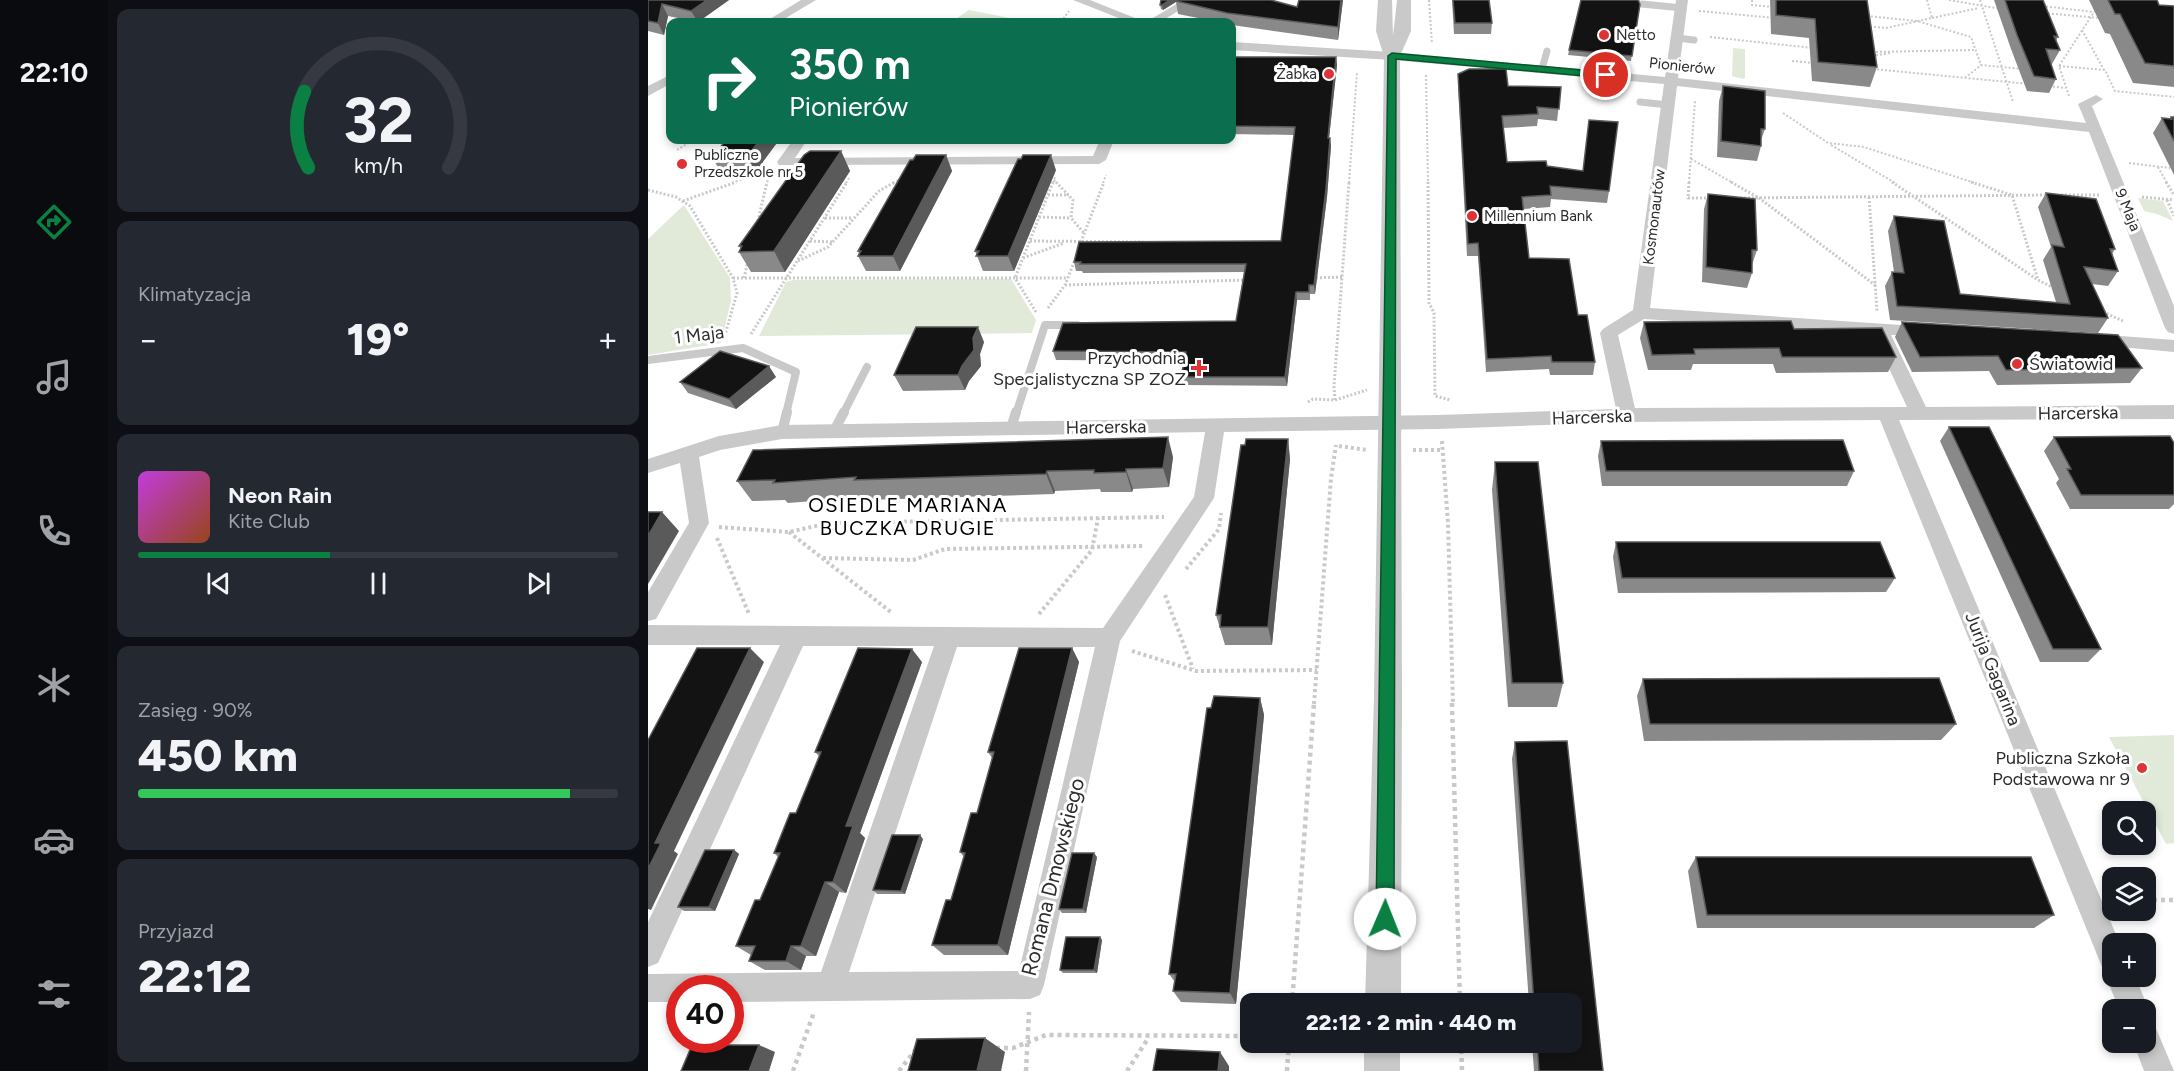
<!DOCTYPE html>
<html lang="pl">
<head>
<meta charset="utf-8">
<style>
  :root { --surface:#171b24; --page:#242831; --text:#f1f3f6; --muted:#9ea1a6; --line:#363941; --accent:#0b8043 }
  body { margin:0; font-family:Figtree,sans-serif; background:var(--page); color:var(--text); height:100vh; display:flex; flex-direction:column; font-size:22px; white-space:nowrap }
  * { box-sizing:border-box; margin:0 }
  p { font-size:20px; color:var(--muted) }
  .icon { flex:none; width:33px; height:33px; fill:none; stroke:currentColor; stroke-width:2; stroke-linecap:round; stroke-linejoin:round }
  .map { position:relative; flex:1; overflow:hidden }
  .details { display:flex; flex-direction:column; gap:9px; padding:9px; background:#0d0f14; width:540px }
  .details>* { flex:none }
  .banner { position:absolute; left:18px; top:18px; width:570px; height:126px; border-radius:12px; box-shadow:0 3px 9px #0003; background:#0b6e4f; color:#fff; overflow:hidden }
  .fabs { position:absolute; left:1454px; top:801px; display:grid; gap:12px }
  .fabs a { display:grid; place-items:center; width:54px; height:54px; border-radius:12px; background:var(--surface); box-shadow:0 3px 9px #0003; font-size:30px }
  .speed { position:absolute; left:18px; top:975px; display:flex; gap:12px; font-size:30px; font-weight:700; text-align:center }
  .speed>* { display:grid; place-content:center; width:78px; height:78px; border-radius:50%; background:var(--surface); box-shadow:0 3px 9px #0003; line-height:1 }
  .speed .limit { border:9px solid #d22; background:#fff; color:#111 }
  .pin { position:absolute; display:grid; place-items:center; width:51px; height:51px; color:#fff; margin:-26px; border:3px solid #fff; border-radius:50%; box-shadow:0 2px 6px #0007 }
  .me { position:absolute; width:66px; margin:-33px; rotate:1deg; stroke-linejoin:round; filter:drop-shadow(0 0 4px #0008) }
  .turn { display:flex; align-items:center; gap:21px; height:126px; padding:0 24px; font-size:27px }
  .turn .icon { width:78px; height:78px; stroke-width:2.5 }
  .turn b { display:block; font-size:42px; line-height:51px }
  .big { font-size:45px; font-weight:800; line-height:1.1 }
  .details .tile { flex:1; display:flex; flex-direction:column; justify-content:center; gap:9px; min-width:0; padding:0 21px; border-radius:12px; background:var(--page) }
  .details .dial { align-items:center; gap:0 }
  .dial svg { height:156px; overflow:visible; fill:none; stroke:var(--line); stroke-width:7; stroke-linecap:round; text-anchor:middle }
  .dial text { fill:var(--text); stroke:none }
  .song { display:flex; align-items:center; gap:18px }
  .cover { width:72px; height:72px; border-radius:9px; background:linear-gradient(135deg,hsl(290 70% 55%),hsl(20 70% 35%)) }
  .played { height:6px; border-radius:3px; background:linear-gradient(90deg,var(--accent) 40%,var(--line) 40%) }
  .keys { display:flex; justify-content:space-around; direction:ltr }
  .heat { display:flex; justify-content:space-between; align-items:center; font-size:33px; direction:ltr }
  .charge { height:9px; border-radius:4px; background:linear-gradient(90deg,#34c759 90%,var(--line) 0) }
  .trip { position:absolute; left:592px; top:993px; width:342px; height:60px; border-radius:12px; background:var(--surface); box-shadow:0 3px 9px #0003; font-weight:800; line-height:60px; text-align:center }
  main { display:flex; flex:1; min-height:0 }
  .menu { display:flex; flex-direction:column; width:108px; justify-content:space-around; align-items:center; background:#090b0e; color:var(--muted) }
  .menu .icon { width:42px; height:42px }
  .menu .on { color:var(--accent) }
  .menu b { font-size:27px; color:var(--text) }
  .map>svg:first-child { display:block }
</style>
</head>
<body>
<main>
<nav class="menu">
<b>22:10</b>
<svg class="icon on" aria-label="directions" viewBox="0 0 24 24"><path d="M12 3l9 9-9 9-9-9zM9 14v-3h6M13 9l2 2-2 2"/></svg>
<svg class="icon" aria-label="music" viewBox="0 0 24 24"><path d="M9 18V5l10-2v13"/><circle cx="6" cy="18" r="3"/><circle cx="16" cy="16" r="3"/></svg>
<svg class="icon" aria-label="phone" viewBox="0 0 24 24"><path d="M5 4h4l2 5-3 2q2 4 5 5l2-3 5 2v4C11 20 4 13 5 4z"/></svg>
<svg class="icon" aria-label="climate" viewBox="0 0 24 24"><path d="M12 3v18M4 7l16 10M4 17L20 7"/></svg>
<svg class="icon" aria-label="car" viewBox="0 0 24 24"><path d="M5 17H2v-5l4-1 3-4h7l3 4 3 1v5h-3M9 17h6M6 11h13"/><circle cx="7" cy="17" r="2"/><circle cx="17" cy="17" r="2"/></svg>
<svg class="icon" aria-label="filters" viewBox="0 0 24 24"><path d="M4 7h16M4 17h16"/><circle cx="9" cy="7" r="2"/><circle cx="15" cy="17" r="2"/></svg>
</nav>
<section class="details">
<div class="tile dial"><svg viewBox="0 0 100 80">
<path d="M14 69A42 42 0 1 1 86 69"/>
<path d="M14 69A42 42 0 0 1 12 30" stroke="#0b8043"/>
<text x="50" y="56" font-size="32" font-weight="700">32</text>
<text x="50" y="72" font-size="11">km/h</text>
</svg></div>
<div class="tile"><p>Klimatyzacja</p>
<div class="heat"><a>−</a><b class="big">19°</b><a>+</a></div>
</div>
<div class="tile">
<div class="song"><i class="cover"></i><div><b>Neon Rain</b><p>Kite Club</p></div></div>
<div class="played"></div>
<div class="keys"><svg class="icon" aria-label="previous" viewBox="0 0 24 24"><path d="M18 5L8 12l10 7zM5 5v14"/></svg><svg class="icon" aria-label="pause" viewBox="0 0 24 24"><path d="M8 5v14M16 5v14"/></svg><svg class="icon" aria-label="next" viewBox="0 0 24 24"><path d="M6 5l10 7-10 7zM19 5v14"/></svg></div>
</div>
<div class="tile"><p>Zasięg · 90%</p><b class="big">450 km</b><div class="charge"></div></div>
<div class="tile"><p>Przyjazd</p><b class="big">22:12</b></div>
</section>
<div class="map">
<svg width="1526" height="1071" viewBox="0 0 1526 1071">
  <rect width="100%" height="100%" fill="#fff"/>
  <path fill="#e1e9d9" d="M321 10 382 22H303Z
    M1085 48 1097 49V78L1095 79 1084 76Z
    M1490 198 1515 201 1525 221 1509 214 1496 211Z
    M36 205 82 278 83 301 73 343 0 355V239Z
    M363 279 388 320 384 333 111 336 138 282 145 280Z
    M1526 735V843L1518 844 1461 737Z"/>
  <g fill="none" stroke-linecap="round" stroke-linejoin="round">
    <path stroke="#c9c9c9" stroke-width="2" stroke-dasharray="2 2" stroke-linecap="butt" d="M781 0 784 44
      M1104 0V5L1125 7
      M1301 0 1353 9
      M1332 0 1365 102
      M1394 6 1446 12
      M1051 11 1127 18
      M1396 13 1452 18
      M1219 16 1269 21 1323 37 1333 65 1375 69
      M1284 18 1331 8
      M413 22 421 11
      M1218 26 1238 28 1284 18 1279 0
      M1434 30 1456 70
      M1062 37 1165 48
      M1224 52 1327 50
      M1224 56 1242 53
      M1144 61 1166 63
      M1411 66 1457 70 1467 91 1526 97
      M1225 69 1381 84
      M778 75 780 183
      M1317 78 1333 65
      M1401 86 1418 88
      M1421 96 1411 66 1448 9
      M1135 113 1180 143 1216 147 1327 183
      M1183 145 1247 183
      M29 150 45 140
      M1043 159 1085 183
      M1481 163 1522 168
      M1510 167 1519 183
      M406 180 409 183
      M84 183 122 169 119 183
      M198 183 201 178
      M245 183 252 179
      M405 183 407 177
      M455 183 458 175
      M701 183 709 72
      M1041 183 1047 101"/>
    <path stroke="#c9c9c9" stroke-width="3" stroke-dasharray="2 2" stroke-linecap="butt" d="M405 182 367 278H420
      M408 182 425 200 423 218 436 233
      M780 182 781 303 786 313 787 396 802 400
      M1041 182 1040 198H1064
      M1083 182 1111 198 1227 285
      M1244 182 1390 280
      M1323 182 1364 195 1390 280 1408 289
      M1518 182 1526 195
      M0 190 28 197 42 206 85 278 89 293 77 335
      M400 195H421
      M1413 195H1451
      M1221 197 1229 311
      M1494 197 1526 200
      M1092 198 1400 195
      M1519 200 1526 216
      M35 201 88 182
      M391 217 423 218
      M177 218H205
      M109 225 119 182
      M162 241 185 242
      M382 241 495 242
      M433 242 456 182
      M375 258 416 243
      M150 261 180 247 231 191 247 182
      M85 278H367L388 312
      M96 278 100 261
      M664 278 694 277
      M417 285 600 280
      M400 308 417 285 427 260
      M1455 312 1475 321
      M103 334 199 182
      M687 400 686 386 701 182
      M660 402 665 399 687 400 719 390"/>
    <path stroke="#c9c9c9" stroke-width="4" stroke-dasharray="3 3" stroke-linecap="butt" d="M794 441 800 523 805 704
      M691 446 719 450
      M765 450H793
      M71 527 141 532 181 523 516 517
      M141 532 244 613
      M69 538 101 614
      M175 558 265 560 297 549 495 546
      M538 569 571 529 573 513
      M517 595 545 669
      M391 614 444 550 450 518
      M484 651 548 671 669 670
      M666 704 683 478 688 445"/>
    <path stroke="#c9c9c9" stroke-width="4.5" stroke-dasharray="4 4" stroke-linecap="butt" d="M804 703 812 1004
      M1497 900H1526
      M644 1004 666 703
      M813 1042 814 1071
      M348 1048H365L398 1035 603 1036
      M145 1071 166 1012
      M251 1071 269 1048
      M378 1071 381 1012
      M479 1071 501 1037
      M639 1071 641 1042"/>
    <path stroke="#c9c9c9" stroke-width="7" d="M994 4 1034 8
      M505 22 542 0
      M1029 38 1046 40
      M894 69 899 51
      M992 102 1020 105"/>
    <path stroke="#c9c9c9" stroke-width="8" d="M0 360 95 348 148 372 138 414
      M195 414 219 367
      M368 414 397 325H429"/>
    <path stroke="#c9c9c9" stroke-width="10" d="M363 428 368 412
      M186 431 196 412
      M134 432 139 412"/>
    <path fill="#c9c9c9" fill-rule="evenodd" d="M153 0H168L131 22H117Z
      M425 0H442L497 22H481Z
      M1028 0H1040L1030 78 1438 123 1430 104 1448 95 1455 99 1444 106 1526 306V334L1520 332 1517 328 1441 132 1029 86 1002 308 1283 327 1286 331 1283 335H1243L1278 407 1526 405V419L1251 420 1472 944H1464V976H1487L1501 1010 1497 1019V1010H1471L1458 976 1460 970 1454 967 1232 420 979 422 790 429 576 432 566 498 472 641 396 985 392 995 382 999 82 1002V988H32V1002H0V974L173 972 286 646H155L10 963 0 967V922L132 645H0V625L455 628 546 497 557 432 134 439 72 450 51 457 61 523 8 619 0 621V592L41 523 32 463 0 473V459L71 436 134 425 790 415 968 409 952 333 955 329 985 310 1016 84 744 60 584 50V42L744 52 1017 77ZM996 319 1225 334 1259 407 987 408 970 335ZM309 647H447L371 971 201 972Z
      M22 75V84L0 96V86Z
      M145 140H159L147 158 445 156 452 140H466L458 160 451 164 131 165 129 162Z
      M1446 334 1526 340V352L1440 344 1437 340 1440 336Z
      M1497 1021 1507 1026 1526 1071H1496L1485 1042H1497Z"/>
    <path fill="#c9c9c9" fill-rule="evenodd" d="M730 0H744L745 36 749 0H763V31L752 56 754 697 753 1004H717L726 697 736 56 728 31Z
      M716 1042H752V1071H716Z"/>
  </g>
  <path fill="#898989" d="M0 0H81L50 22 20 16 16 35 0 31Z
    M513 0 649 7 651 0H695L690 40 584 25V22H570L530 14 528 2 515 10 513 9 512 5Z
    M804 0H841L844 23 843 34H806Z
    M933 0H992L991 1 983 61 920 55Z
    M1122 0H1219L1229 67 1222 87 1164 81 1161 38 1123 34Z
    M1346 0H1395L1410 37 1408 41 1412 50 1404 64H1403L1408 79 1401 93 1379 91 1363 49Z
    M1441 0H1509L1511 5 1526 6V87L1485 83 1462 34 1457 33Z
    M584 57H688L689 65 681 138 683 146 679 197 667 294H662V300H649L639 386 535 385 533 377 537 361 408 360 405 351 588 321 596 272 435 273 434 271H428L426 262 633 241 646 135 584 134Z
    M810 74 860 86 913 87 909 121 890 119 889 126 855 128 859 162 899 166 961 191 959 203 903 199 902 207 875 209 881 258 930 315 947 362 945 375H902L901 369 838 372 830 256H819L810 86Z
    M1075 86 1117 129 1113 140V146L1109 161 1069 157 1071 101Z
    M1523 117H1526V175L1505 133 1514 118H1522Z
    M131 140 106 174H74L65 159 72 151 71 149Z
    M193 151 202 171 137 272H103L91 252 93 249 91 246Z
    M298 155 304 171 252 271H218L210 256 211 254 210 251 265 160Z
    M408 170 366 271H335L327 251Z
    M1398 193 1467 249 1464 254 1470 271 1460 286 1444 284 1460 318 1450 333 1242 320 1237 286 1244 272H1246L1240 231 1246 216 1312 294 1408 302 1395 260 1403 247 1390 207Z
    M1060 194 1109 250 1104 265V273L1099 288 1054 282 1056 209Z
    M996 322 1146 329 1248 357 1240 372 1128 373 1125 364H1045L1043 370H1000L992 338Z
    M1254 322 1494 368 1482 383 1349 385 1341 371 1264 372 1247 337Z
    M336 342 332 354 333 366 321 381 317 390 255 391 246 375Z
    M128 377 88 409 40 393 32 382Z
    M1301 427 1453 649 1440 662H1392L1292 441Z
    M1406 437 1526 443V504L1521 509H1422L1408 483 1411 479 1396 451Z
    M640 439 642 459 624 645H577L568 615Z
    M953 441 1206 471 1199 486H954L950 456Z
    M525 457 521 487 485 489 484 492H453L452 489 407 491 406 494 219 500 217 497 140 503 137 500 104 501 89 481Z
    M847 462 915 683 909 707H860L844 490Z
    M968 542 1247 578 1238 592 970 593 965 557Z
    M424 648 431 662 360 955H296L284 945 303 900 316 857 312 852 329 813 344 758 340 752Z
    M274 662 212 833 217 838 198 893 191 892 168 956H158L153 970H117L101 961 103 955 88 946 112 900 130 857 126 853 148 813 171 756 167 752Z
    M995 679 1308 724 1293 740 996 741 989 696Z
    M612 698 616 715 588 1004 533 1002 525 991 527 982 521 974 563 708Z
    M867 742 955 1071H886L884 1042H924V1004H881L864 759Z
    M275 839 257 894H229L225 890Z
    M86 850 91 854 67 911H36L30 907Z
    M449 857 438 913H414L411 909Z
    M1048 857 1406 915 1386 928H1049L1040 871Z
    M452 937 454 940 449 973H415L412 970Z"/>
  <path fill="#5a5a5a" d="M59 0H81L50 22 43 11Z
    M522 0H531L515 10 514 5Z
    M693 0H695L690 40V27Z
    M14 4 20 16 16 35 10 23Z
    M688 57 689 65 680 147V138Z
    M682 138 683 146 679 197 667 294 666 285Z
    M112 140H131L106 174 97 159Z
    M193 151 202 171 137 272 126 251Z
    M298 155 304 171 252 271 245 256Z
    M403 155 408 170 366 271 360 256Z
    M648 292 649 300 639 386 637 377Z
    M330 327 336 342 332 354 333 366 321 381 317 390 310 375Z
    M121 366 128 377 88 409 81 399Z
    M520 437 525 457 521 487 515 468Z
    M640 439 642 459 624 645 620 627Z
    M478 469 485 489 484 492 478 472Z
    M399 471 407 491 406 494 398 474Z
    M14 512 31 531 0 584V536Z
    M102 648 116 662 26 851 30 854 3 910 0 909V869L7 843Z
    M424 648 431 662 360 955 350 945Z
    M264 649 274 662 212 833 217 838 198 893 185 882 198 826Z
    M612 698 616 715 588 1004 582 993Z
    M272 835 275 839 257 894 253 891Z
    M86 850 91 854 67 911 61 907Z
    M446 853 449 857 438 913 435 909Z
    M177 882 191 892 168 956 153 946Z
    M452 937 454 940 449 973 446 970Z
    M143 946 158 956 153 970 138 961Z
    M337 1038 357 1052 353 1071H329Z
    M111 1045 127 1052 121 1071H101Z
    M572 1052 581 1066V1071H570Z"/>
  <path fill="#131313" stroke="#5a5a5a" stroke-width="1.5" d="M0 0H59L43 11 14 4 10 23 0 21Z
    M513 0H522L514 5H512Z
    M530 0H623L649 7 651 0H693L690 27 579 13 528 1Z
    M805 0H841L844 23H807Z
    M933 0H990L992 4 984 56 921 50Z
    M1128 0H1219L1229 67 1170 62 1167 19 1128 15Z
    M1357 0H1395L1410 37 1406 36 1412 50 1398 49 1408 79 1386 76 1369 35Z
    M1460 0H1509L1511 5 1526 6V66L1497 63 1472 14H1467Z
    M584 57H688L680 138H682L678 189 666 285H661V292H648L637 377H533L538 352 405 351 415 323 588 321 598 264H432L433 262H426L431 242 633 241 647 127 584 126Z
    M821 69H858L860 86 913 87 911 109 889 107 890 114 854 116 859 162 898 161 899 166 935 171 941 120 970 122 961 191 902 186 903 195 874 197 881 258 921 259 930 315H939L947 362H904L903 356 839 359 830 243 820 244 810 74Z
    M1075 86 1117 91V129H1113V146L1073 141Z
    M1523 117H1526V141L1514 118 1524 119Z
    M78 140H112L97 159H65L73 149H71Z
    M162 151H193L126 251 91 252 94 246H91L156 155Z
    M268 155H298L245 256H210L213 251H210L262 160H265Z
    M375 155H403L360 256H328L331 251H327L370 159H373Z
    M1398 193 1448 199 1467 249H1462L1470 271 1436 267 1460 318 1249 306 1244 272 1256 273 1246 216 1296 221 1312 294 1422 304 1404 245 1416 247Z
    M1060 194 1107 199 1109 250H1104V273L1058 267Z
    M1143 321 1146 329 1234 328 1248 357H1134L1131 348 1046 349 1047 354 1004 355 996 322Z
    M1254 322 1470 335 1494 368 1358 370 1350 356 1272 357Z
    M268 327H330L325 338 326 350 314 366 310 375H246Z
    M72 351 121 366 81 399 32 382Z
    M1301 427H1341L1453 649H1405Z
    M1522 436 1526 443V495H1433L1419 469H1423L1406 437Z
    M520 437 515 468 478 469V472L446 473V470L399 471 398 474 206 480 208 477 125 483 127 480 89 481 105 450Z
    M598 439H640L620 627H572L573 615H568L593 445H597Z
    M1195 440 1206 471H958L953 441Z
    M847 462H890L915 683H864Z
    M0 512H14L0 536Z
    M968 542H1232L1247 578H974Z
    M49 648H102L7 843H13L0 869V740Z
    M210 648 264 649 198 826H205L185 882H177L153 946H143L138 961H101L107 946H88L107 900H112L132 853H126L142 813H148L173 752H167Z
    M371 648H424L350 945H284L298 900H303L317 853 312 852 323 813H329L346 752H340Z
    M1291 678 1308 724H1002L995 679Z
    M566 696 612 698 582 993 525 991 528 974H521L559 708H563Z
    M919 741 955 1071H891L889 1042H924V1004H886L867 742Z
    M244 835H272L253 891 225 890Z
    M57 850H86L61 907H30Z
    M424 853H446L435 909H411Z
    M1048 857H1383L1406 915H1059Z
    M418 937H452L446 970H412Z
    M337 1038 329 1071H260L269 1039Z
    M44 1045H111L101 1071H33Z
    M509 1049 572 1052 570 1071H505Z"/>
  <path fill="#0b8043" stroke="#07532c" stroke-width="1.5" d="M744 53 958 72 962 75 958 78 748 59 746 919 743 925 737 928 730 925 728 919 740 56Z"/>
  <g fill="#de3234" stroke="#fff" stroke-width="2">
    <circle cx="956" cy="35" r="6"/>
    <circle cx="681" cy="74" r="6"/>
    <circle cx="34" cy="164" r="6"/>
    <circle cx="824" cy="216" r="6"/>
    <circle cx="1369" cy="364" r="6"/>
    <path d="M548 359h6v6h6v6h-6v6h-6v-6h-6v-6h6z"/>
    <circle cx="1494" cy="768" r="6"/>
  </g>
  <g text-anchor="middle" stroke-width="6" stroke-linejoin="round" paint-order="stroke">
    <g font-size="15" fill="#2c2c2c" stroke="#fff" text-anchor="start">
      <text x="968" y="40">Netto</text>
      <text x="669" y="79" text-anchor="end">Żabka</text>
      <text x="46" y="160">Publiczne<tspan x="46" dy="17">Przedszkole nr 5</tspan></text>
      <text x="836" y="221">Millennium Bank</text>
    </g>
    <g font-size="15" fill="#2c2c2c" stroke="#fff">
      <text transform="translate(1034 66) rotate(6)" y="5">Pionierów</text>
      <text transform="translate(1480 210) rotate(68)" y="5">9 Maja</text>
      <text transform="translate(1006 217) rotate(-83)" y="5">Kosmonautów</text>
    </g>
    <g font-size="18" fill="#2c2c2c" stroke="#fff">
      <text transform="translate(51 335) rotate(-7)" y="6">1 Maja</text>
      <text transform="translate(1430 413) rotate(-1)" y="6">Harcerska</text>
      <text transform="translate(944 417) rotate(-2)" y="6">Harcerska</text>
      <text transform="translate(458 427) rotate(-1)" y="6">Harcerska</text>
      <text transform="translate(1345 669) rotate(68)" y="6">Jurija Gagarina</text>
    </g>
    <g font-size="18" fill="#2c2c2c" stroke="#fff" text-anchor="end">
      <text x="538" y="364">Przychodnia<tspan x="538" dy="21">Specjalistyczna SP ZOZ</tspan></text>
      <text x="1381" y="370" text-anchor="start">Światowid</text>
      <text x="1482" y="764">Publiczna Szkoła<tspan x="1482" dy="21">Podstawowa nr 9</tspan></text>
    </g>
    <g font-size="20" letter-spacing="1.5" fill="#000" stroke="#fff">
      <text x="260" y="512">OSIEDLE MARIANA<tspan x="260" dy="23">BUCZKA DRUGIE</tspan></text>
    </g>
    <g font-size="21" fill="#2c2c2c" stroke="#fff">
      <text transform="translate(405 877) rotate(-76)" y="7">Romana Dmowskiego</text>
    </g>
  </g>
</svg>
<div class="fabs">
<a><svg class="icon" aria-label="search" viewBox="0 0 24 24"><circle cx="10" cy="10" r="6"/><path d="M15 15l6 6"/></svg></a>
<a><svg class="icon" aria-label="layers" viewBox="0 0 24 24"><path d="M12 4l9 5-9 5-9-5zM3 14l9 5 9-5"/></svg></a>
<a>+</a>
<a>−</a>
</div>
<div class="speed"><div class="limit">40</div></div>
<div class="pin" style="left:958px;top:75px;background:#d93025"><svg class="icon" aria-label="arrive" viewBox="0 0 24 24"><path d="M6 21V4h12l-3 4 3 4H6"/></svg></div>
<svg class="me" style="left:737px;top:919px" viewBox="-20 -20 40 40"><circle r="19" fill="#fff"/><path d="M0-13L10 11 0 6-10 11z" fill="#0b8043"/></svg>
<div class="trip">22:12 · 2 min · 440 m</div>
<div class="banner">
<div class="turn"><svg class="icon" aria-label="right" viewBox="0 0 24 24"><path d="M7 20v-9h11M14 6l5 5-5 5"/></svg><div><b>350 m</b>Pionierów</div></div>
</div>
</div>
</main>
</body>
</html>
